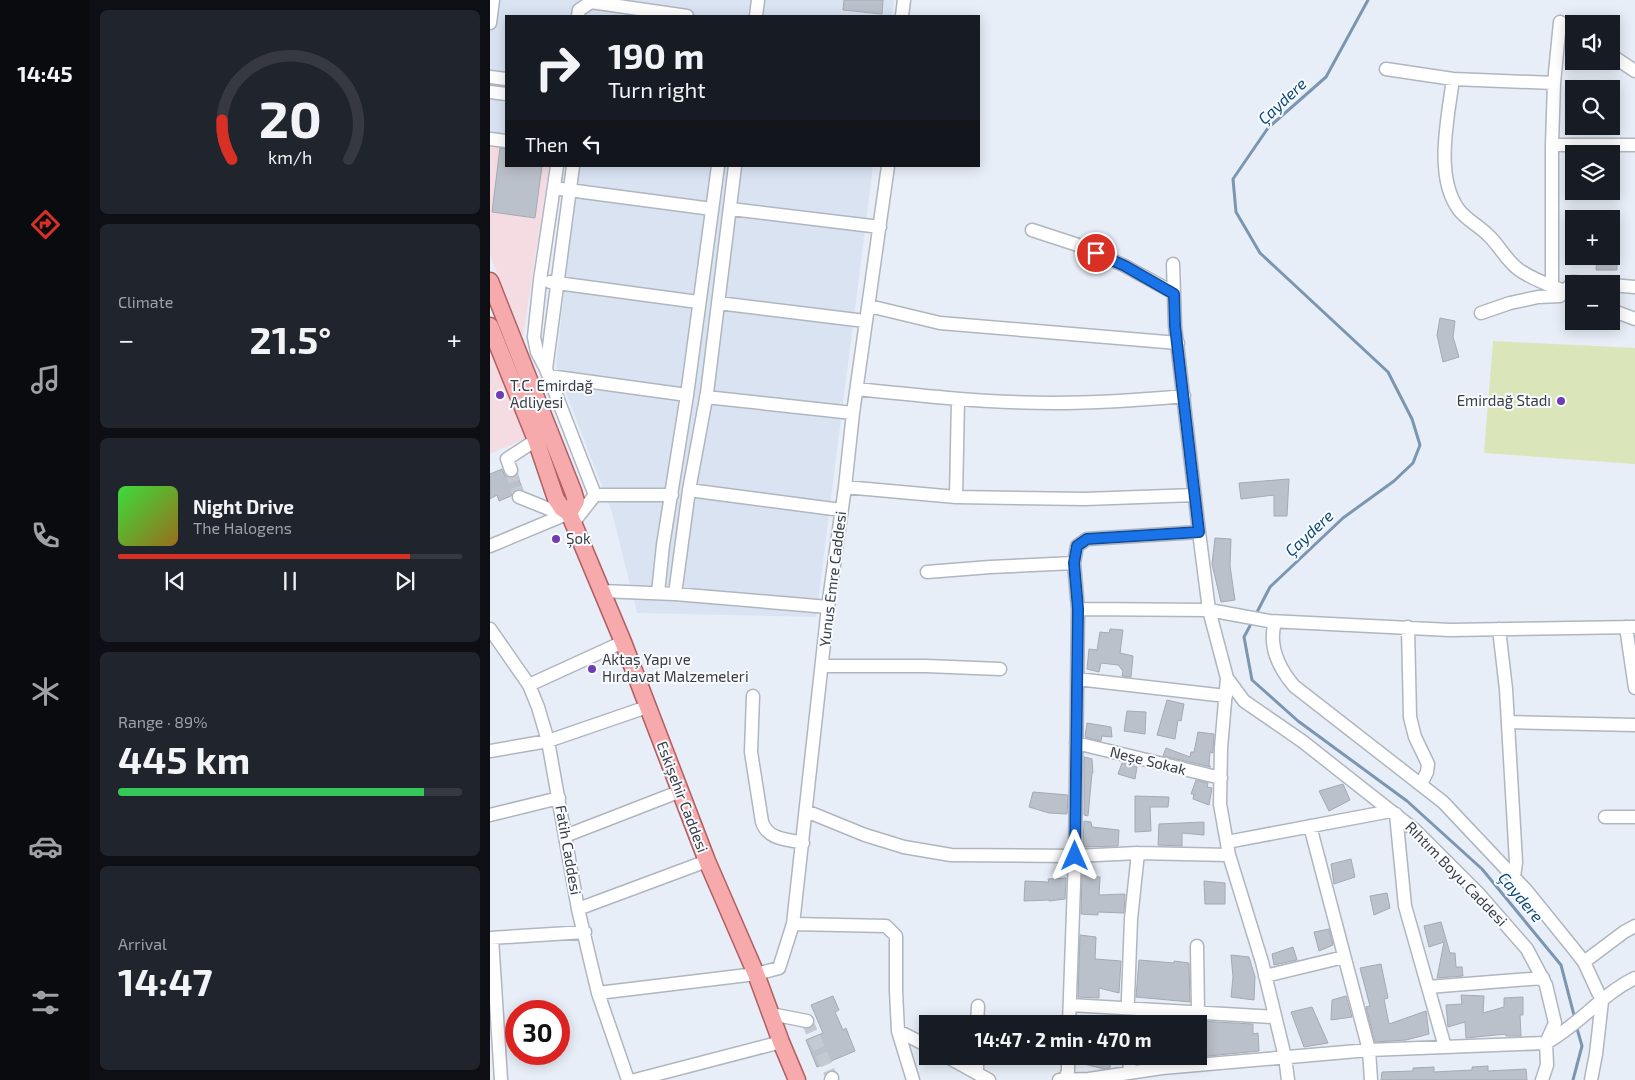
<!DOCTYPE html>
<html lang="en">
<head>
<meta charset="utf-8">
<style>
  :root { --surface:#171b24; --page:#20242c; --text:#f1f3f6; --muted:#9ea1a6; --line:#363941; --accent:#d93025 }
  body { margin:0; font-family:"Exo 2",sans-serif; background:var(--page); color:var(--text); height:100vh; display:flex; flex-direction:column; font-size:19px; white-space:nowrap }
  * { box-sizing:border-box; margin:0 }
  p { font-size:16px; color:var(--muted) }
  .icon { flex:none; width:28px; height:28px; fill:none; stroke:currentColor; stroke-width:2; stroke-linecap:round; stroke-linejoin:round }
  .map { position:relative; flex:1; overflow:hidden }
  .details { display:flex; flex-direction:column; gap:10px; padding:10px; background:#0d0f14; width:400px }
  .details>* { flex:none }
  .hud { position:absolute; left:15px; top:15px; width:475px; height:152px; border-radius:0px; box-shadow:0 2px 12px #0003; background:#171b24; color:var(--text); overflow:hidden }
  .controls { position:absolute; left:1075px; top:15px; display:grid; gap:10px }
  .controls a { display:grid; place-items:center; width:55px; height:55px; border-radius:0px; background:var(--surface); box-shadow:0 2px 12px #0003; font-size:25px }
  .speed { position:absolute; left:15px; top:1000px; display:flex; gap:10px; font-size:25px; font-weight:700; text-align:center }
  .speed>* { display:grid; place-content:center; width:65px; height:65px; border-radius:50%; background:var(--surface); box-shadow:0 2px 12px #0003; line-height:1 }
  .speed .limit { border:8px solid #d22; background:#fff; color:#111 }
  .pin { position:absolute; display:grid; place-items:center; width:42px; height:42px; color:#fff; margin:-21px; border:2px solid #fff; border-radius:50%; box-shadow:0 1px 5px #0007 }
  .me { position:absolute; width:55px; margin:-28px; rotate:0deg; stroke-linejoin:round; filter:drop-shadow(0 0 4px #0008) }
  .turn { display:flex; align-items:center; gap:18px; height:105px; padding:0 20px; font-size:22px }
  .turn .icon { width:65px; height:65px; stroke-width:2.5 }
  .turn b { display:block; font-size:35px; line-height:42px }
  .then { display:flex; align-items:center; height:48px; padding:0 20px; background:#0003; gap:10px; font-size:19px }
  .big { font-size:38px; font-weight:700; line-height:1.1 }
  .details .tile { flex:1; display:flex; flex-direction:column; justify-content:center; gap:8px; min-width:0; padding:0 18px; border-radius:8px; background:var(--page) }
  .details .dial { align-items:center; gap:0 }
  .dial svg { height:130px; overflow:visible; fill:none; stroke:var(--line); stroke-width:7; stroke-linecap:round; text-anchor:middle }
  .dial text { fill:var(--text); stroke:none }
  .song { display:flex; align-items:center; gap:15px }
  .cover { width:60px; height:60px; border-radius:8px; background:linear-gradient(135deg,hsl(120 70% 55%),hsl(40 70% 35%)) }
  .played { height:5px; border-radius:2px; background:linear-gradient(90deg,var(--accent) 85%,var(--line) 85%) }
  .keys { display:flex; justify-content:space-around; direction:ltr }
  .heat { display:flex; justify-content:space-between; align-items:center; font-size:28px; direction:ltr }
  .charge { height:8px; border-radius:4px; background:linear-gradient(90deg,#34c759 89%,var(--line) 0) }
  .trip { position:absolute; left:429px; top:1015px; width:288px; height:50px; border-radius:0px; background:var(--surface); box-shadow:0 2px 12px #0003; font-weight:700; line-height:50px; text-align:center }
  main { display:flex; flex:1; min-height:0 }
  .menu { display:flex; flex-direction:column; width:90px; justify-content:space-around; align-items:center; background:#090b0e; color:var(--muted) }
  .menu .icon { width:35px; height:35px }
  .menu .current { color:var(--accent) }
  .menu b { font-size:22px; color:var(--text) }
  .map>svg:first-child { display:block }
</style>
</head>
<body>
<main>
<nav class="menu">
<b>14:45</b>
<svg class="icon current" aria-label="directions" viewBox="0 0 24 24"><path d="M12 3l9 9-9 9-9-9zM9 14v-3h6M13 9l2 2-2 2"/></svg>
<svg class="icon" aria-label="music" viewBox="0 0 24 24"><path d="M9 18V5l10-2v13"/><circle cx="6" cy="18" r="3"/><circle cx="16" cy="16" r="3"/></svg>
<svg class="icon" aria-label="phone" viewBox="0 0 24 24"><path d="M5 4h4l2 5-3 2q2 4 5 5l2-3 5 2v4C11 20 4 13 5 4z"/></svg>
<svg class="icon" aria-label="climate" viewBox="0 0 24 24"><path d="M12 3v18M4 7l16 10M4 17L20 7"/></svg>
<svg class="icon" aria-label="car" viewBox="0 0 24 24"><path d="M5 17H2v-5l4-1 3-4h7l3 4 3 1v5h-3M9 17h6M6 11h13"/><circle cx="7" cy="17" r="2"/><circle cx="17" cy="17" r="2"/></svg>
<svg class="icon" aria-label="filters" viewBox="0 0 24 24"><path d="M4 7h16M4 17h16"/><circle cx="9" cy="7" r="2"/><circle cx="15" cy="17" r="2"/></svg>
</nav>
<section class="details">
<div class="tile dial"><svg viewBox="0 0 100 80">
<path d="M14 69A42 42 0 1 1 86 69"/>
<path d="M14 69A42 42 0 0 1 8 45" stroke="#d93025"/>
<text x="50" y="56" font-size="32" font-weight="700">20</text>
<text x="50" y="72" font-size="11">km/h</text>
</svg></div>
<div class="tile"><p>Climate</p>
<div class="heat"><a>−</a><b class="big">21.5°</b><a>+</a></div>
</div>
<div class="tile">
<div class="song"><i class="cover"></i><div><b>Night Drive</b><p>The Halogens</p></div></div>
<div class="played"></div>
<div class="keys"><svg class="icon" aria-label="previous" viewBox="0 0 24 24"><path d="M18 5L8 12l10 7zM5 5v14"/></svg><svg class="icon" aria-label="pause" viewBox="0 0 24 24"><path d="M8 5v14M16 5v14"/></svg><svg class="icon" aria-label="next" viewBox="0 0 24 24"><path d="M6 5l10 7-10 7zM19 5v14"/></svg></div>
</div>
<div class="tile"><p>Range · 89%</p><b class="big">445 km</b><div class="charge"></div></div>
<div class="tile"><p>Arrival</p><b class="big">14:47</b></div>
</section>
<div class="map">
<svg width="1145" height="1080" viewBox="0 0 1145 1080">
  <rect width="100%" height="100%" fill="#e7eef7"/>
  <path fill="#f5dce3" d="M0 145 16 148V166H59L33 337 0 255Z
    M0 350 37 438 0 454Z"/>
  <path fill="#d9e3f2" d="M0 0H404L402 16H16V134L0 132Z
    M87 166H383L326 617 147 613 122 512 66 367Z"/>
  <path fill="#dbe5ba" d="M1003 341 1145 348V464L994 453Z"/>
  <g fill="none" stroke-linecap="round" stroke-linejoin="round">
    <path stroke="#7b96b1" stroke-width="3" d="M765 616 780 587 853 518 904 481 923 463 930 445 922 419 898 372 770 253 746 212 743 179 778 128 836 77 878 0
      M762 622 754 637 762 680 808 721 917 801 992 869 1071 965 1085 1019
      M1083 1080 1092 1046 1086 1025"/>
  </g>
  <path fill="#bbc1ca" stroke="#a4aab3" d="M354 0H393L392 14 353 10Z
    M10 148 16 149V166H52L45 218 2 212Z
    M1107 256H1127V270H1106Z
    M950 318 965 321 963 337 969 357 953 362 947 335Z
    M12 469 15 476 19 478 27 475 33 490H24L21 496 9 501 7 495 0 499V474Z
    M799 479 797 516H784V495L751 499 749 483Z
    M725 538 741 539 740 566 745 600 731 602 722 564Z
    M620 629 633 630 630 653 643 656 641 677 632 676 633 671 628 665 611 663 609 672 597 669 599 649 607 650 610 632 619 633Z
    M677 700 694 704 691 721 688 720 685 739 667 735Z
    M637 711 656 712 655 734 634 731Z
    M597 723 621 727 622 737 612 736 611 741 595 737Z
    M708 732 724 734 723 753 720 752 719 765 721 767 673 756 676 748 700 757 701 752H704Z
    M594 757 602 759 603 773H602L598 816 594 815Z
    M632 763 647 767 645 779 628 774Z
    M706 780 718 783 717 787 722 788 719 805 703 799 704 794H701Z
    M853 784 860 800 839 811 829 791Z
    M543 792 578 795 577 814 559 813 539 807Z
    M645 796 679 797 678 807H660L661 831 645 832Z
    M594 821 601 822 602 827 629 830 628 846 593 847Z
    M714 822V835L692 833V846L668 845 669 824Z
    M861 859 865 877 844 884 841 864Z
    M592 875 610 877 609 895 635 894 634 913 608 912V915L591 914Z
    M576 878 575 899 559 901V900L534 901 535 881 559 882 558 879Z
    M714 881 735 883V904H715Z
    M897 893 900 908 884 915 880 896Z
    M951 922 960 953H965L966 967H972L973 976 947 978 954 942 939 947 934 926Z
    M839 929 843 945 829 951 824 932Z
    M590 935 606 937 605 959 631 961 629 993 609 988V998L588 997Z
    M803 947 807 960 784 965 782 954Z
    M741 955 759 957 765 977 764 1000 741 997 743 977Z
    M649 960 684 963V961L699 963 700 1002 646 997Z
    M891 964 898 998 894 999 899 1024 936 1011 939 1034 916 1040 885 1042 876 1007 880 1006 870 968Z
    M971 995 994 996 993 1013 1014 1007V998L1033 997V1015H1030L1031 1036H1016V1034L976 1038 975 1022 958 1027 956 1005 972 1004Z
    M343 996 349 1010 345 1012 353 1030 356 1028 365 1051 327 1067 316 1040 333 1033 321 1005Z
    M856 996 862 1017 841 1020 842 1000Z
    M822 1007 838 1043 814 1047 801 1012Z
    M708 1021 763 1024V1034L768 1033 769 1051 708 1057Z
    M586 1056H621L620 1068 614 1069 586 1062Z
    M998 1066V1071L1036 1069 1037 1080H891L892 1072 923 1071V1068L944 1067V1072L982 1070V1067Z"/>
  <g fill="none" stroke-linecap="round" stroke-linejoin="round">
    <path stroke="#c4cad2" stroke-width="12" stroke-dasharray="12 6" stroke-linecap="butt" d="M21 470 29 497
      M317 1021 342 1078"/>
    <g stroke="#b0b6bf" stroke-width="15">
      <path id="minor" d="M88 16 89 10 101 2 197 16
        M266 16 268 0
        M412 16 414 0
        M0 23 3 0
        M1121 55 1145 71
        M896 69 963 79 1064 83 1062 145V285
        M0 77 16 79
        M963 79C958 117 944 177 969 210 977 220 989 226 998 235 1009 245 1016 260 1028 269 1044 281 1066 287 1084 295
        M1064 83 1070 22 1084 31
        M0 92 16 94
        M0 139 16 141
        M1062 145H1145
        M67 166 50 280 44 337 47 352 56 369 105 495
        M71 189 222 209
        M241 209 390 227
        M542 230 591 246 635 266 684 293
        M683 264 685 326 709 532 719 610 737 678 731 748 730 804 739 855 772 962 795 1057 798 1080
        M60 282 208 302
        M1121 285 1145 287
        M228 303 375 321
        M379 306 450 323 688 343
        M1121 310 1145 319
        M991 313 1020 303 1048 297 1070 296 1083 282 1104 284
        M56 369 83 166
        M59 376 197 395
        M367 389C433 396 498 403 564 403 607 403 651 400 694 396
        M216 397 363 413
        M21 470 17 459 46 440
        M355 487 466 497 595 499 705 495
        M199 490 351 510
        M29 497 69 513H79
        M466 497 468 400
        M83 523 105 495H182
        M0 546 79 513
        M437 572 500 567 584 563
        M111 591 185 594 338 607
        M168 593 173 545 197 395 228 166
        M185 594 199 490 217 393 245 166
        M588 609 719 610 779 621 960 630 1145 627
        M785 622C778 646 788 667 804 686L953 802 1036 890 1083 948 1094 962 1112 1001 1106 1054 1101 1080
        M918 627 920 717 925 737 938 764 937 772 931 784
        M1136 627 1145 688
        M0 629 39 685 48 707 58 741 88 909 108 993 138 1080
        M1009 629 1016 689 1026 862 1024 877
        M332 666H436L510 669
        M737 678 754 701 812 741 925 830 988 893 1037 949 1056 985 1065 1023 1056 1043 1057 1065 1052 1080
        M587 679 736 696
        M39 685 133 642
        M263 696 261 752 272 822C278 840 297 839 313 843
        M1018 722 1145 725
        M586 743 731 778
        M0 751 58 741 157 707
        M316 811 375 835 414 847 461 855 585 856 648 853 739 855
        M906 814 915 906 955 1047
        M0 815 69 798
        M1115 817H1145
        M820 826 879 1050 881 1080
        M75 836 191 791
        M737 842 901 811
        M88 909 217 861
        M303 924 396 926 406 936V991L408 1031 423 1080
        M0 938 95 932
        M2 938 11 1080
        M707 946 708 1012
        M1094 962 1134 932 1145 926
        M775 976 854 957
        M938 987 1053 978
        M108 993 266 974 289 968 303 924 338 607 355 487 363 413 398 166
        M580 1005 784 1017
        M281 1014 317 1021
        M487 1024 488 1006
        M579 1024 585 856 588 609 584 563 587 546 597 539 709 532
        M637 1024 641 919 648 853
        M408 1031 438 1046
        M456 1056 499 1080
        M639 1056 640 1073
        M487 1073V1056
        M575 1079 578 1071V1056
        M145 1080 291 1042
        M341 1080 342 1078
        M569 1080 599 1079 672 1068 879 1050 1056 1043C1089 1025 1112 994 1145 978"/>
    </g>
    <g stroke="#b15f62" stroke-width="19">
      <path id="major" d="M0 281 83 491 86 501 79 513
        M0 326 46 440 66 499 72 508 79 513 133 642 217 861 266 974 291 1042 307 1080"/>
    </g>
    <use href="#minor" stroke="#fff" stroke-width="12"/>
    <use href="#major" stroke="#f7aaac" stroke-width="16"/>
  </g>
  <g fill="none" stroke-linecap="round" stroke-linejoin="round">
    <g stroke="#114b97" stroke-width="12">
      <path id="route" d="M585 856 588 609 584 563 587 546 597 539 709 532 685 326 684 294 635 266 606 253"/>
    </g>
    <use href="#route" stroke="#1a73e8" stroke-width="9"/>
  </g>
  <g fill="#703cb3" stroke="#f8fbff" stroke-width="2">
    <circle cx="10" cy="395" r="5"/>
    <circle cx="1071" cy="401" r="5"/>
    <circle cx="66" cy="539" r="5"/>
    <circle cx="102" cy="669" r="5"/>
  </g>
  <g text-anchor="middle" stroke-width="4" stroke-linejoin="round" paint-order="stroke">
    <g font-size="15" fill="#3a3c40" stroke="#f8fbff" text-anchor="start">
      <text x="20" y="391">T.C. Emirdağ<tspan x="20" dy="17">Adliyesi</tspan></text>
      <text x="1061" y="406" text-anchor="end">Emirdağ Stadı</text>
      <text x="76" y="544">Şok</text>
      <text x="112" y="665">Aktaş Yapı ve<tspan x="112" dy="17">Hırdavat Malzemeleri</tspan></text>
    </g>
    <g font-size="15" fill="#3a3c40" stroke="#f8fbff">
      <text transform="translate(343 579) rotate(-83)" y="5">Yunus Emre Caddesi</text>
      <text transform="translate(658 761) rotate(14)" y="5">Neşe Sokak</text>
      <text transform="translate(192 797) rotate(69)" y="5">Eskişehir Caddesi</text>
      <text transform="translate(78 850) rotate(80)" y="5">Fatih Caddesi</text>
      <text transform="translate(966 874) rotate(46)" y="5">Rıhtım Boyu Caddesi</text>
    </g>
    <g font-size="16" font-style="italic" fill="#0b4875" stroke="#f8fbff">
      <text transform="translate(792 101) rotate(-43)" y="6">Çaydere</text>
      <text transform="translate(819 533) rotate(-43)" y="6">Çaydere</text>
      <text transform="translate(1031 897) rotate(50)" y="6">Çaydere</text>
    </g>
  </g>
</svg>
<div class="controls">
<a><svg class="icon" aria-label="sound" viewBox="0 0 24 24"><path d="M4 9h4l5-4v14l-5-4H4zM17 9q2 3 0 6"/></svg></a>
<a><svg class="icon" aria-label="search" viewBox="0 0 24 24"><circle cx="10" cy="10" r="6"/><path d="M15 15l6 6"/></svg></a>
<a><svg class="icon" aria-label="layers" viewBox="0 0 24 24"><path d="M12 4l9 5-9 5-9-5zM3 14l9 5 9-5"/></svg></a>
<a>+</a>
<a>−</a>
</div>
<div class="speed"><div class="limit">30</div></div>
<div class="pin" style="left:606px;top:253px;background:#d93025"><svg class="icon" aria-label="arrive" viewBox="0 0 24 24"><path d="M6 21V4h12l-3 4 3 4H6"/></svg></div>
<svg class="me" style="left:585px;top:856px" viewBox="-20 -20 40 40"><path d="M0-17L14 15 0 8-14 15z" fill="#1a73e8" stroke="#fff" stroke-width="4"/></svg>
<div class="trip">14:47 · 2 min · 470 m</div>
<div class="hud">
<div class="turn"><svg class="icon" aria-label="right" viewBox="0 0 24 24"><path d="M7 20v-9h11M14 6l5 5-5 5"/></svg><div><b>190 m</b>Turn right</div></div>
<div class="then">Then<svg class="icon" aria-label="left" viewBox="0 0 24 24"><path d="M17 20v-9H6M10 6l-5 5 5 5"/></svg></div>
</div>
</div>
</main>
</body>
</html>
